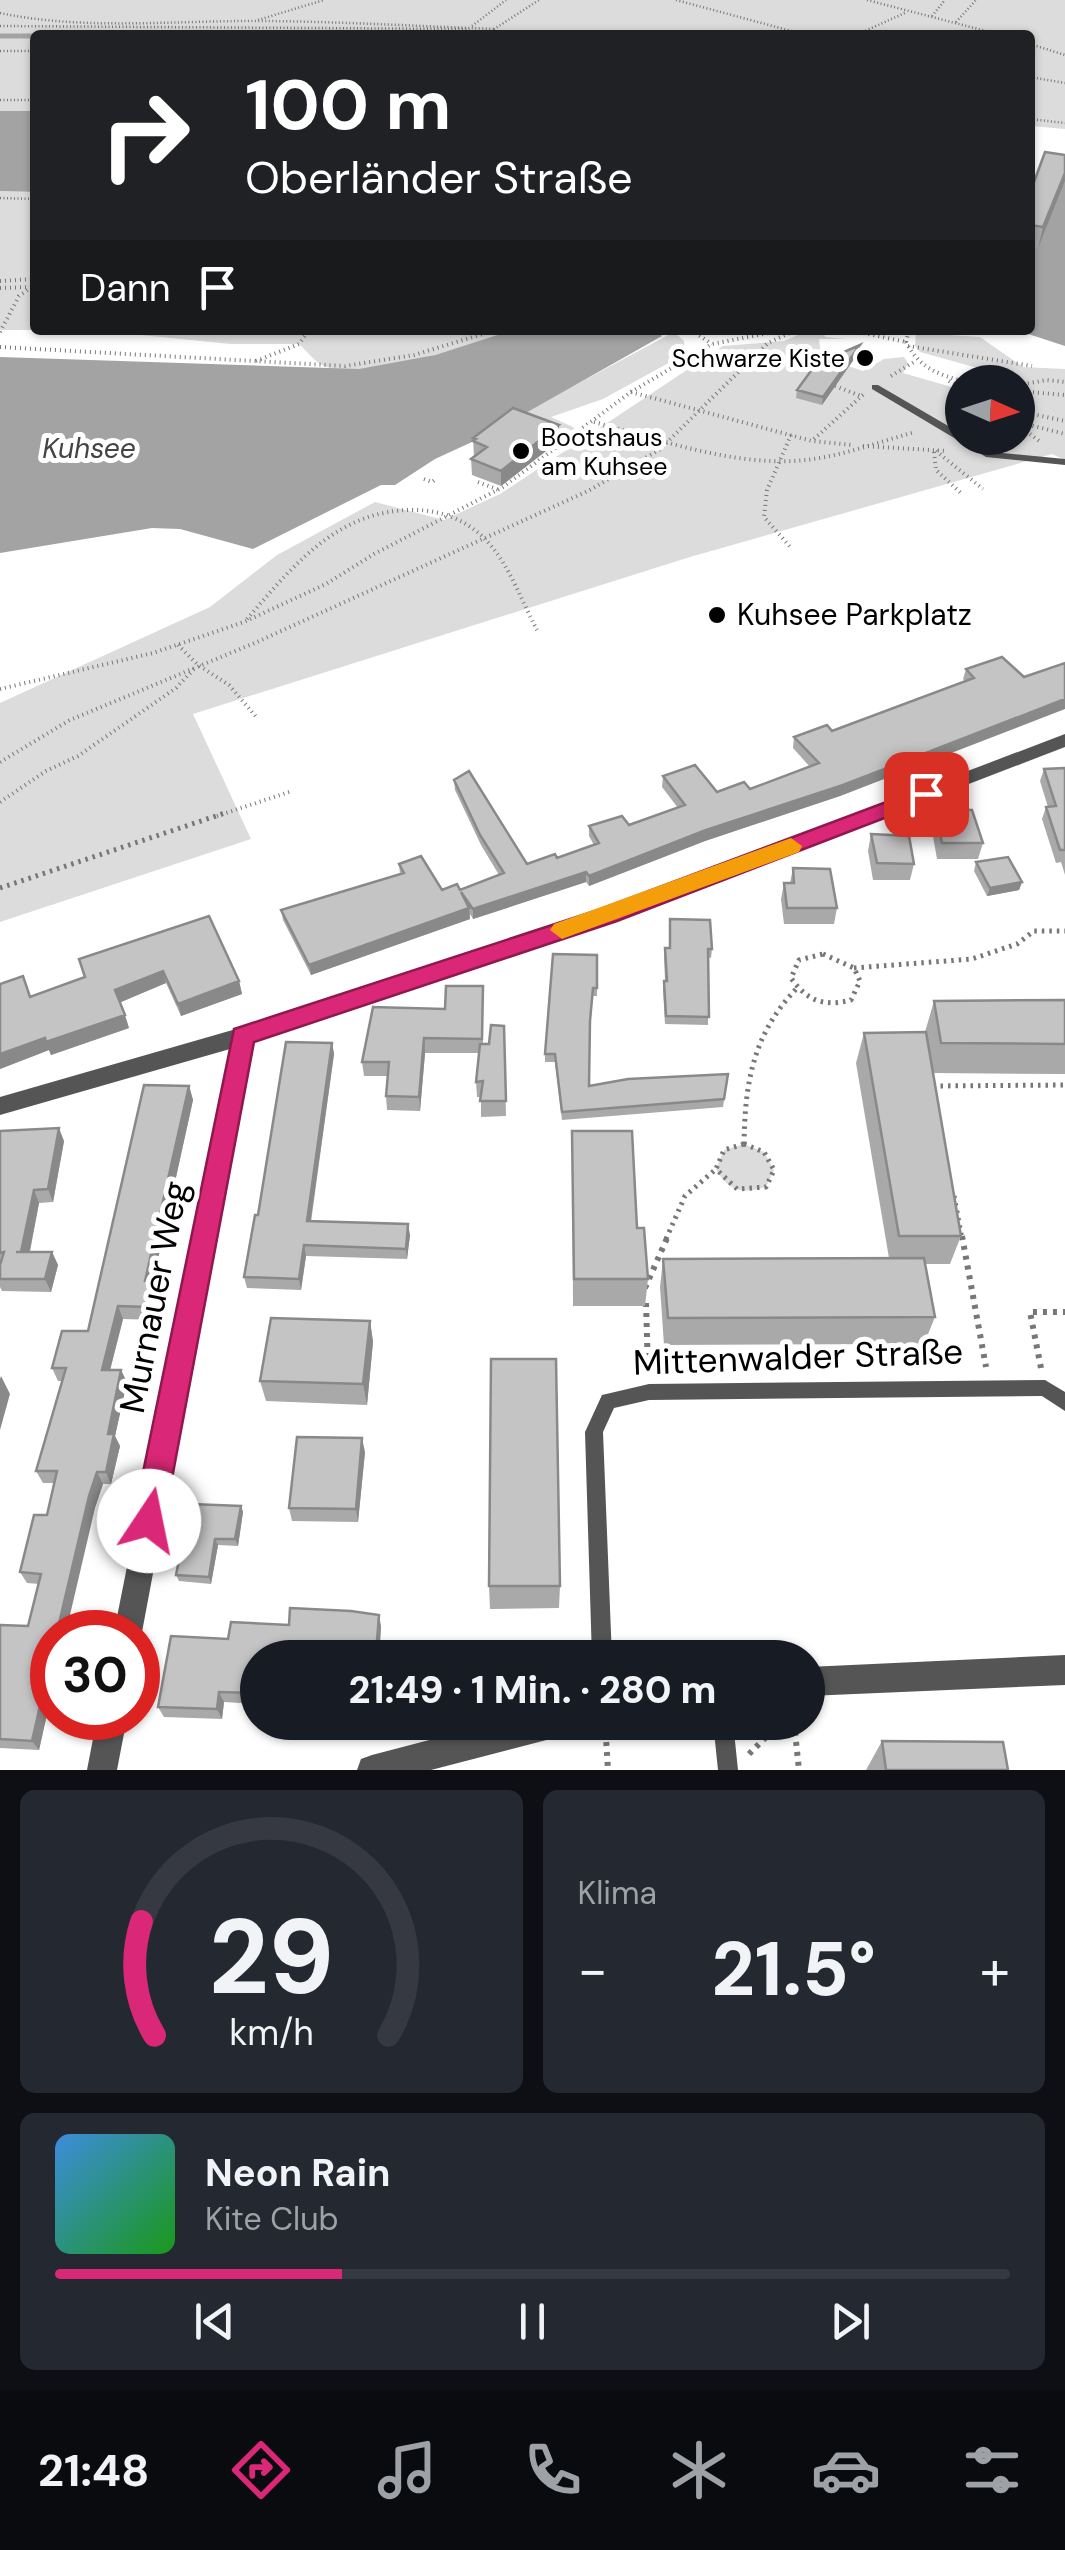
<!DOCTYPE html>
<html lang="de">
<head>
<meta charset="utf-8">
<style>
  :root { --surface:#171b24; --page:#242831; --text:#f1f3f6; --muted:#9ea1a6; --line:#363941; --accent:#db2777 }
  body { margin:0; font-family:"DM Sans",sans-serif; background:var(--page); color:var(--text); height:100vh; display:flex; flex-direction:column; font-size:38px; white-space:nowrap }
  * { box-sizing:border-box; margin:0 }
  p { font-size:32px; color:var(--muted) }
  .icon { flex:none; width:55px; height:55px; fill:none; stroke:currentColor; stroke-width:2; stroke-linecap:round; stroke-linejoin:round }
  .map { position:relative; height:1770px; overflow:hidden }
  .details { display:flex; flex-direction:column; gap:20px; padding:20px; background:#0d0f14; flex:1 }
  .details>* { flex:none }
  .hud { position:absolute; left:30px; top:30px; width:1005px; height:305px; border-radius:10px; box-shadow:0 2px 8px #0004; background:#202124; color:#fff; overflow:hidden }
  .needle { width:65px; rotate:93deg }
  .tools { position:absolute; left:945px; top:365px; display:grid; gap:20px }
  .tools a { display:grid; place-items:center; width:90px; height:90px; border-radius:50%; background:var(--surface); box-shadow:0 2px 8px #0004; font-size:50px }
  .speed { position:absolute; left:30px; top:1610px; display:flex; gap:20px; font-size:50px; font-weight:700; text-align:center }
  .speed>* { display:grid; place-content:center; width:130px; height:130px; border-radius:50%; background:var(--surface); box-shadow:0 2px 8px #0004; line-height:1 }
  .speed .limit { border:15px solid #d22; background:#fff; color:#111 }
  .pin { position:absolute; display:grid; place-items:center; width:85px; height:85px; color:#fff; margin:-42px; border-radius:20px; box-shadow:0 5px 15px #0006 }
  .me { position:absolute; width:110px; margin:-55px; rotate:11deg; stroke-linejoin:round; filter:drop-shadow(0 0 8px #0008) }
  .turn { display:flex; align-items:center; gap:35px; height:210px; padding:0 50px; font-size:45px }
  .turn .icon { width:130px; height:130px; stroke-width:2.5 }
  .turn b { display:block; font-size:70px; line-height:85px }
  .then { display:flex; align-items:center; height:95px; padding:0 50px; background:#0003; gap:20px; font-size:38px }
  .big { font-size:75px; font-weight:800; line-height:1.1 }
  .details .card { flex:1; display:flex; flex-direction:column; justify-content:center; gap:15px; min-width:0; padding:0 35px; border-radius:15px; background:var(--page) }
  .details .dial { align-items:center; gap:0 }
  .dial svg { height:260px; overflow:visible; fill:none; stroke:var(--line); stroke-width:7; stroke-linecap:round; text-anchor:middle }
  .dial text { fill:var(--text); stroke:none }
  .song { display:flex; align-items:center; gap:30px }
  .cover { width:120px; height:120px; border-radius:15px; background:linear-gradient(135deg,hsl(210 70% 55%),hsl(120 70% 35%)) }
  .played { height:10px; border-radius:5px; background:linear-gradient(90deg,var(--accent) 30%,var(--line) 30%) }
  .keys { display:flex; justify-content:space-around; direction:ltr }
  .heat { display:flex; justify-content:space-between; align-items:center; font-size:55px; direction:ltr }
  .details .tiles { flex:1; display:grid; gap:20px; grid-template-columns:1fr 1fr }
  .card:last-child { grid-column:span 2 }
  .trip { position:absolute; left:240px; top:1640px; width:585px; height:100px; border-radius:50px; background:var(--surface); box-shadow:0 2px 8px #0004; font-weight:800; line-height:100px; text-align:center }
  .menu { display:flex; height:160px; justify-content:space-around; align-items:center; background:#090b0e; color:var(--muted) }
  .menu .icon { width:70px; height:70px }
  .menu .selected { color:var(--accent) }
  .menu b { font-size:45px; color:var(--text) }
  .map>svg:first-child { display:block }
</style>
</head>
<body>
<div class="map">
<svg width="1065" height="1770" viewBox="0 0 1065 1770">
  <rect width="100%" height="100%" fill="#fff"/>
  <path fill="#dcdcdc" d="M0 0H1065V129L1030 126V35H35V111H0Z
    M0 191 35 192V330H0Z
    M91 330H513C473 343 360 384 322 365 314 361 306 350 299 344H231Z
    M807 331H823L825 337 847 339H819L821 357 863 371 884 359 904 357 908 363 903 373 962 390V438H1018V382H990L999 374 920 352 915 346 916 333 980 337 1023 367 1065 369V460L1052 454 690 557 193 714 251 839 0 922V703L210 607 277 555 375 502 444 520 500 494 723 346 784 341Z
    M674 332 684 341 685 354 603 399 551 417 575 428 560 439 530 428 521 414Z
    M744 1144 764 1152 774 1170 766 1187C742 1194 729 1192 716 1169L724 1150Z"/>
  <path fill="#a3a3a3" d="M0 111H35V192L0 191Z
    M1065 176V346L1016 330H1030V247H1038Z
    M513 330H654L662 336 485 436 435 459 395 485H381L253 549 180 529 152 528 0 553V357L359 369 435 355Z"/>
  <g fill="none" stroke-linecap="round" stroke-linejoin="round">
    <path stroke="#a3a3a3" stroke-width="5" d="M0 36H35"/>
    <path stroke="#777" stroke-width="2.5" stroke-dasharray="1 2.5" stroke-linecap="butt" d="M676 0 806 35
      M867 0 1001 35
      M0 13C81 30 169 21 251 21 332 21 414 26 495 29
      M932 16 945 0
      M258 20 324 0
      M956 22 976 0
      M0 26 464 29 485 35
      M472 26 506 0
      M485 35 539 0
      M856 35 907 12
      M1030 44 1065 55
      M0 51H35
      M1030 77 1065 83
      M0 100H35
      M1030 119 1065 123
      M0 198 35 199"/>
    <path stroke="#777" stroke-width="4" stroke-dasharray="1 4" stroke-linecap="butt" d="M0 281 35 279
      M0 288 32 287
      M691 330 712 344
      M849 330 906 342
      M0 332 19 296 32 287
      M906 342C919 368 939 375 966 382
      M906 342 909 330
      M908 346 1032 366
      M0 347 345 366 414 355 496 330
      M256 361 299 344 309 330
      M891 376 914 362
      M949 381 962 388
      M1018 385 1047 380 1065 382
      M835 386 861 396
      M1018 391 1065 395
      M631 392 812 441 852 445
      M1018 411 1065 421
      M594 422C658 439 726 464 793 461 835 459 875 443 915 432
      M1018 422 1065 434
      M1018 425 1039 441
      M791 435 767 490 764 517 792 549
      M814 439 865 393
      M863 446 947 451
      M936 451 983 489
      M934 452 936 470 963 495
      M424 479 432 482 437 478
      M478 482 499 490
      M247 619C292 567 338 509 414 510 440 510 464 519 483 537 508 561 521 600 537 630
      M178 645 198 665 229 685 258 719
      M0 689 153 653 244 622 326 584 374 554 503 487 631 392 712 344 784 330
      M0 762 70 720 257 642 588 491 659 450 768 343 796 330
      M0 802 46 771 78 756 176 688 196 667
      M217 816 292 791"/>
    <path stroke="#777" stroke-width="5" stroke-dasharray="2.5 5" stroke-linecap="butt" d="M0 888 225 813
      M823 954 854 968 860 981 851 1000C824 1007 807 1001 791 978L799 960Z
      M854 968 972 959 1017 944 1034 931H1065
      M933 1086 1065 1085
      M744 1144C745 1082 753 1034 797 988
      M744 1144 764 1152 774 1170 766 1187 737 1189 716 1169 724 1150Z
      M954 1196 962 1239
      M666 1239 685 1196 716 1169"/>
    <path stroke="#777" stroke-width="6" stroke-dasharray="4 6" stroke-linecap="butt" d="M962 1236 986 1367
      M645 1288 668 1236
      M646 1303 648 1370
      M1041 1368 1030 1312H1065
      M605 1722 608 1770
      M794 1722 799 1770
      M749 1754 781 1722"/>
    <path fill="#555" fill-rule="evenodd" d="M872 385H878L962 434V438H968L992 452 1065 459V465L986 457 872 389Z
      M1045 1380 1065 1392V1411L1042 1396 649 1400 614 1408 603 1432 612 1658H592L585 1432 602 1395 649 1384Z
      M713 1722H733L738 1770H718Z"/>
    <path fill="#555" fill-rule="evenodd" d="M1065 734V747L616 920 253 1041 142 1632 138 1642V1632H114L230 1049 0 1115V1097L243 1027 602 910Z
      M1065 1655V1685L808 1696V1667Z
      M97 1718H127L117 1770H87Z
      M498 1722H573L569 1733 558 1737 431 1770H357L361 1759 372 1755Z"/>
  </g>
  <path fill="#a9a9a9" d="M1065 155V181L1038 248 1030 247V193Z
    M859 352 822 405 796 398 797 390Z
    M473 438 559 441 501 486 472 475 471 459 474 457Z
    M966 669 1051 713 840 796 705 841 589 886 586 882 473 919 470 914V919L311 975 283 920 281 910 400 874 399 864 442 890H460L499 875 481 845 455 790 454 780 527 864 557 858 594 845 589 836V826L629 825 678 808 662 787 663 776 717 792 750 789 810 767 793 748 794 737 832 731 965 681 963 679Z
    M1065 768V875L1061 862 1056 863 1042 819 1046 807H1048L1040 781 1044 769Z
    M935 809 983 843 978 859H937L931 825Z
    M871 834 914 864 910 880H873L868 851Z
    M976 862 1022 882 1019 890 987 896 974 871Z
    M793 868 837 908 834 924H784L781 899 784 883H790Z
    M670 919 712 949 711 958 708 957V1025L665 1024 663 989 664 981H665L664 956 665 948H669Z
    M597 955V996H593L590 1026 589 1086 728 1074 723 1107 562 1120 555 1062H545V1054Z
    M79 959 239 981 242 994 181 1016 166 983 120 1002 129 1028 51 1055 49 1050 0 1069V984L31 997 85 977Z
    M483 986V1044H489L504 1026 506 1116 481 1117V1097H477L476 1082 479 1053H425L420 1111 387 1110 386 1096 387 1076H364L362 1062Z
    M1065 1000V1074L933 1073 961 1236 950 1264H925L935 1317 924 1344 664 1345 660 1287 663 1259 889 1258 856 1063 864 1033 925 1032 934 1001Z
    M332 1043 334 1054 311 1222 410 1235 407 1259 306 1256 301 1290 247 1288 244 1277 258 1215Z
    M189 1086 193 1100 153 1282H156L160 1295 155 1320 123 1319 110 1370 127 1382 115 1436 120 1446 111 1484H103L52 1632V1692L39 1750 0 1748V1625L28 1626 39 1584 27 1583 20 1572 47 1515 54 1483H43L36 1471 63 1381H58L52 1368 88 1331Z
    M0 1131 64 1141 53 1202 39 1203 30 1252H52L58 1265 51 1292 2 1291 0 1287Z
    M572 1131 637 1228 648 1279 645 1306H573Z
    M370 1321 373 1342 367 1405 266 1401 260 1381Z
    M365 1452 358 1522 292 1521 289 1508Z
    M241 1506 243 1512 238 1546 218 1545 211 1584 179 1581 176 1575Z
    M489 1586H560L559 1608 490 1609Z
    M289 1625 381 1626 379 1658H258V1704L224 1702 222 1719 164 1717 158 1707 228 1639Z
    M882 1741 1008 1770H866Z"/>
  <path fill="#898989" d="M1065 173V181L1038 248 1043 227Z
    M860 345 859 352 822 405 823 397Z
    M559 425V441L501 486V471Z
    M1065 699V709L840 796 705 841 589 886V876L706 830Z
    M586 872V882L473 919V909Z
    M1022 882 1019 890 987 896 990 888Z
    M469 908 470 919 311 975 309 965Z
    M163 971 166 983 119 1003 115 990Z
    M239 981 242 994 181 1016 178 1004Z
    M125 1015 129 1028 51 1055 49 1050 0 1069V1054L45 1038Z
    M424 1038 425 1053 420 1111 419 1097Z
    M332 1043 334 1054 309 1232 307 1221Z
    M189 1086 193 1100 150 1295 145 1281Z
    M59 1128 64 1141 53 1202 48 1189Z
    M34 1190 39 1203 27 1264 21 1252Z
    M408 1224 410 1235 407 1259 406 1249Z
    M304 1245 306 1256 301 1290 299 1279Z
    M52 1252 58 1265 51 1292 45 1279Z
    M156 1282 160 1295 155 1320 150 1307Z
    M118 1306 123 1319 107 1382 102 1370Z
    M370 1321 373 1342 367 1405 363 1384Z
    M121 1370 127 1382 115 1436 120 1446 111 1484 106 1472 108 1434Z
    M1 1376 10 1394 0 1430V1379Z
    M362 1438 365 1452 358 1522 356 1509Z
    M97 1472 103 1484 95 1508 66 1632H57L89 1496Z
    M241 1506 243 1512 238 1546 235 1539Z
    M215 1539 218 1545 211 1584 209 1577Z
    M379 1615 381 1626 379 1658H377Z
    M52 1653V1692L39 1750 32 1741Z
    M219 1692 224 1702 222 1719 217 1709Z"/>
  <path fill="#c4c4c4" stroke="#898989" stroke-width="2.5" d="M1045 152 1065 155V173L1043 227 1030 225V193Z
    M860 345 823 397 797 390 816 364Z
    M513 408 559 425 501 471 471 459 487 447 473 441 476 439 473 438Z
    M1002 657 1024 677 1065 663V699L843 785 706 830 589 876 586 872 473 909 461 892 469 908 309 965 281 910 404 873 399 864 421 856 442 890 457 884 460 890 504 873 480 835 454 780 469 771 527 864 555 854 557 858 599 843 589 826 622 816 629 825 685 805 663 776 695 765 717 792 744 782 750 789 819 763 794 737 827 725 832 731 974 678 966 669Z
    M1065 768V850H1060L1046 807 1056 806 1044 769Z
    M935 809 972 810 983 843H942Z
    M871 834 909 836 914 864 877 863Z
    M1008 857 1022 882 990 888 976 862Z
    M793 868 830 869 837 908H787L784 883H794Z
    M209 916 239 981 178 1004 163 971 115 990 125 1015 46 1042 45 1038 0 1054V984L23 976 30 997 85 977 79 959Z
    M670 919 710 920 712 949H708L709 1017 666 1016 664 981H667L665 948H670Z
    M553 954 597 955V988H593L590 1021 589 1086 628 1079 728 1074 724 1099 562 1112 555 1054H545Z
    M446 986H483L482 1039 424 1038 419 1097 386 1096 389 1062H362L373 1007 445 1009Z
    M1065 1000V1044L941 1043 934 1001Z
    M491 1025 504 1026 506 1101H480L483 1081 476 1082 480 1044H489Z
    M926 1032 961 1236H899L864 1033Z
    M286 1042 332 1043 307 1221 408 1224 406 1249 304 1245 299 1279 244 1277 255 1215H258Z
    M144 1085 189 1086 145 1281 156 1282 150 1307 118 1306 102 1370H121L108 1434H114L106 1472H97L89 1496 57 1632H52V1653L32 1741 0 1739V1625L28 1626 41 1574 20 1572 34 1515H47L57 1471H36L66 1368H52L62 1331H88Z
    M59 1128 48 1189 34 1190 21 1252H16H52L45 1279H0V1265L4 1252 0 1253V1131Z
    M572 1131H632L637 1228H644L648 1279H574Z
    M924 1258 935 1317 668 1318 663 1259Z
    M271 1318 370 1321 363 1384 260 1381Z
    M491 1359H556L560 1586H489Z
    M297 1437 362 1438 356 1509 289 1508Z
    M190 1504 241 1506 235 1539H215L209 1577 176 1575Z
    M290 1608 351 1611 379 1615 376 1653 346 1651 345 1658H258V1693L219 1692 217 1709 158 1707 171 1636 228 1639 231 1622 289 1625Z
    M882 1741 1003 1742 1008 1770H886Z"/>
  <path fill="#db2777" stroke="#8e194d" stroke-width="2.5" d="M926 787 934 789 937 794 934 799 617 921 254 1042 164 1521 160 1532 149 1537 138 1532 133 1521 234 1029 601 909Z"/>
  <path fill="#f59e0b" d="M791 838 802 846 799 852 570 936 562 939 550 930 554 924Z"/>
  <g fill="#000" stroke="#fff" stroke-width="4">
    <circle cx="865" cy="358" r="10"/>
    <circle cx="521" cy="451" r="10"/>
    <circle cx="717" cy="615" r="10"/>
  </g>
  <g text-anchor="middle" stroke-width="10" stroke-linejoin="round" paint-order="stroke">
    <g font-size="25" fill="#000" stroke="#fff" text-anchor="end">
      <text x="845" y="367">Schwarze Kiste</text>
      <text x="541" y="446" text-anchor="start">Bootshaus<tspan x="541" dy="29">am Kuhsee</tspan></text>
    </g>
    <g font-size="28" font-style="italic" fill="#444" stroke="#fff">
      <text x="89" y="458">Kuhsee</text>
    </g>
    <g font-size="30" fill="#000" stroke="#fff" text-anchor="start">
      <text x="737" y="625">Kuhsee Parkplatz</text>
    </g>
    <g font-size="35" fill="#000" stroke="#fff">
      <text transform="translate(154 1297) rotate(-79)" y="12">Murnauer Weg</text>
      <text transform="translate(798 1357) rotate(-2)" y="12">Mittenwalder Straße</text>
    </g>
  </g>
</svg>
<div class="tools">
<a><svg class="needle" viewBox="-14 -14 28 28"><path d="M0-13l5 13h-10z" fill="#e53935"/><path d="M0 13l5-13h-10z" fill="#9ea1a6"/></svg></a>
</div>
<div class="speed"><div class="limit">30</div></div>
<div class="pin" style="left:926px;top:794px;background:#d93025"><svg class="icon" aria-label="arrive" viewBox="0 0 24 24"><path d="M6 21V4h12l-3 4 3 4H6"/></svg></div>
<svg class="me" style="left:149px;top:1521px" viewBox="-20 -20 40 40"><circle r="19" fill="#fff"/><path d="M0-13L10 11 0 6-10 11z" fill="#db2777"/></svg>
<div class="trip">21:49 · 1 Min. · 280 m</div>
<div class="hud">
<div class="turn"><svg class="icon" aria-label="right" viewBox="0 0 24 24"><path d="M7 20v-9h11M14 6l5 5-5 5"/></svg><div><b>100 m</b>Oberländer Straße</div></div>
<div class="then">Dann<svg class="icon" aria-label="arrive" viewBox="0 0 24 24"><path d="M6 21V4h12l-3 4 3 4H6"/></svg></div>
</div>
</div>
<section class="details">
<div class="tiles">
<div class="card dial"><svg viewBox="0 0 100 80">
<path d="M14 69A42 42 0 1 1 86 69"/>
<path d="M14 69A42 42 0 0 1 10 34" stroke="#db2777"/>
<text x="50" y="56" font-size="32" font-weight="700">29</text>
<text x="50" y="72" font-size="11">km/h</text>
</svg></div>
<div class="card"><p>Klima</p>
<div class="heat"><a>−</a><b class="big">21.5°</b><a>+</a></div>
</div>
<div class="card">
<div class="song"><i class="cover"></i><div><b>Neon Rain</b><p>Kite Club</p></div></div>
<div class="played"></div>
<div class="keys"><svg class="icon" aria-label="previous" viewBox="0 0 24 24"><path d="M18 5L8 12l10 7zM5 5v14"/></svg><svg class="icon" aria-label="pause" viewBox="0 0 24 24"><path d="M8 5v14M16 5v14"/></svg><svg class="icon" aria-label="next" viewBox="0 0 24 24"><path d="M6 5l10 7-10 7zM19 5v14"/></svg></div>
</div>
</div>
</section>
<nav class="menu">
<b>21:48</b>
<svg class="icon selected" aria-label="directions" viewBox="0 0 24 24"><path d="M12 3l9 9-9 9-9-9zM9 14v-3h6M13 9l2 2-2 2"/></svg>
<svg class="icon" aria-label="music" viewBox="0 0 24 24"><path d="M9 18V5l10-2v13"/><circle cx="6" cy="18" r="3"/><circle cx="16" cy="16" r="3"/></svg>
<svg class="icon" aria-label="phone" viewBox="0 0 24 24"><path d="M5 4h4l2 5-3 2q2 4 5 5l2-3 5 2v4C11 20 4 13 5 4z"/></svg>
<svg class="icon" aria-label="climate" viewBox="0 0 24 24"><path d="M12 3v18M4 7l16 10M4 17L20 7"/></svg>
<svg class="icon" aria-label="car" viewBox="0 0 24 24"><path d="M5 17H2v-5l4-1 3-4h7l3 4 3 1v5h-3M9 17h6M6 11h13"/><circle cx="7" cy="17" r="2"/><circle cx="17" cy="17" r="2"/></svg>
<svg class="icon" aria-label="filters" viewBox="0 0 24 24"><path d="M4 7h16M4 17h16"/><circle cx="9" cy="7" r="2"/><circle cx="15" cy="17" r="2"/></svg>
</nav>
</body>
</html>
